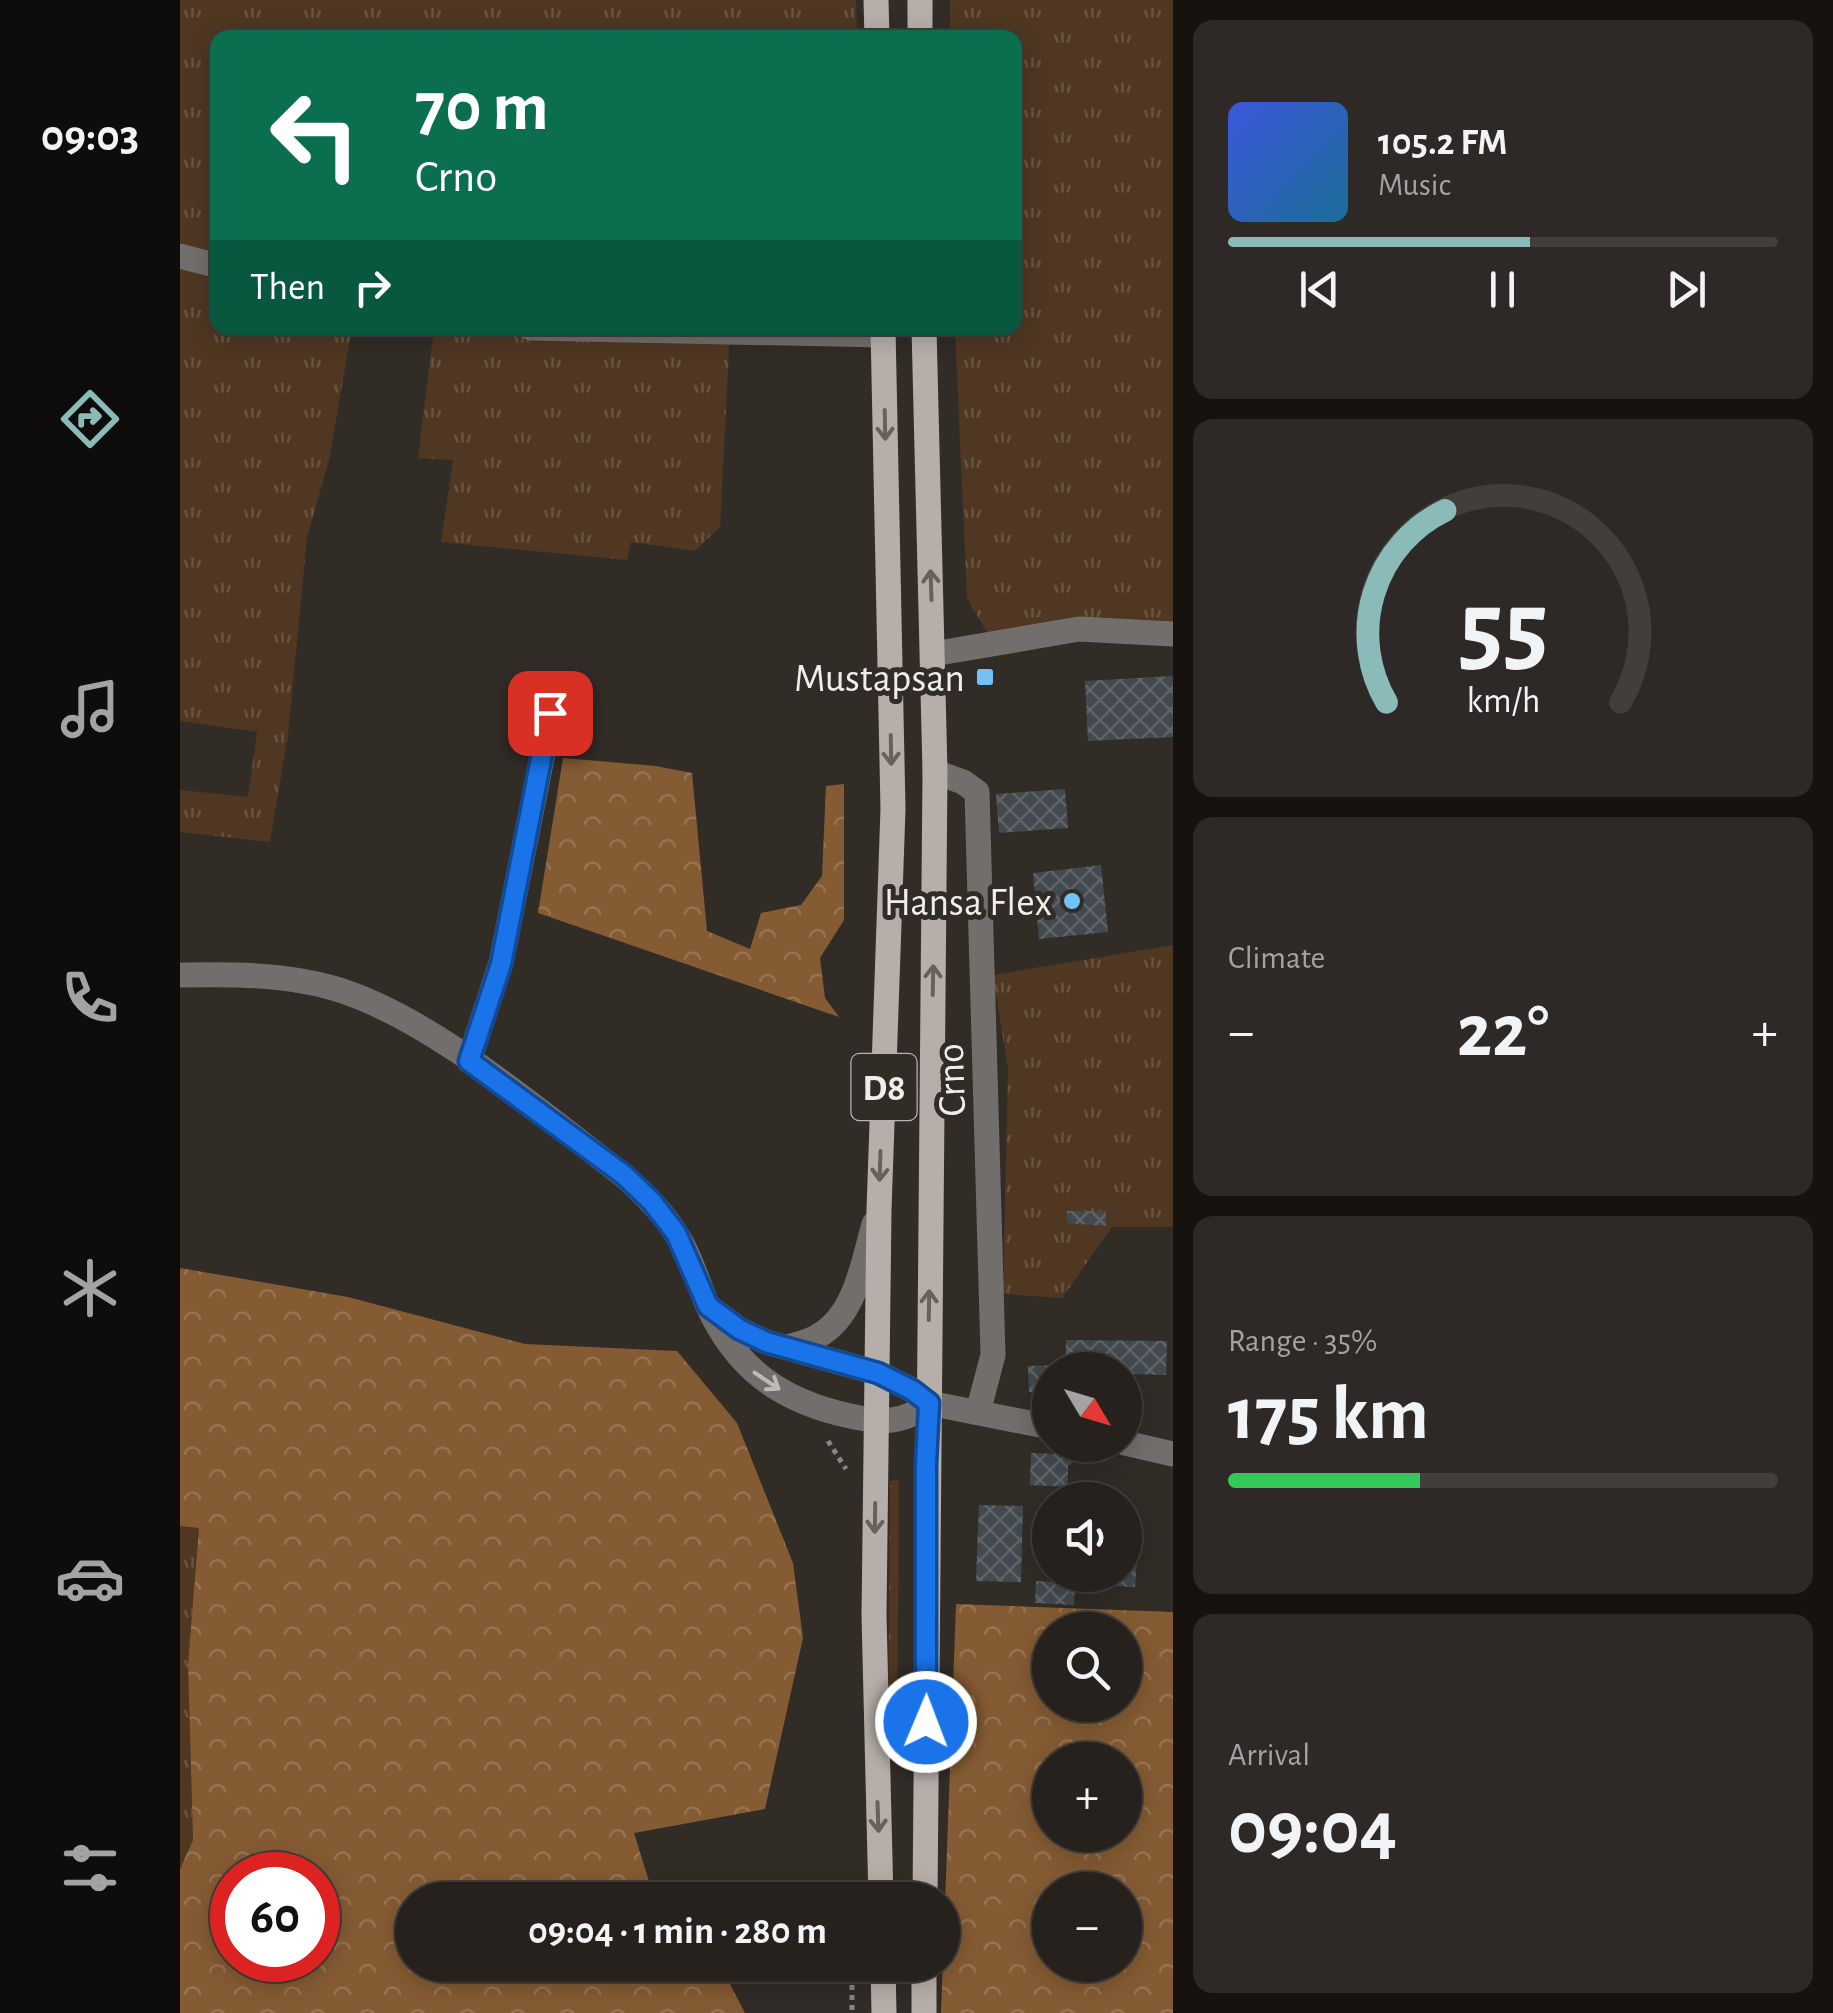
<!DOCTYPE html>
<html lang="en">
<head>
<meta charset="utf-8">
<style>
  :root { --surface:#26211d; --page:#2e2926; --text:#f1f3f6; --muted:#a4a3a4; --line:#423e3b; --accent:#8bbbb9 }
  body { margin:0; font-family:"Alegreya Sans",sans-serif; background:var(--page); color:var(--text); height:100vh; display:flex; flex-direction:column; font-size:38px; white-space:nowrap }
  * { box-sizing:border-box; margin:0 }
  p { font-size:32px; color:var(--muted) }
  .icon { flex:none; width:55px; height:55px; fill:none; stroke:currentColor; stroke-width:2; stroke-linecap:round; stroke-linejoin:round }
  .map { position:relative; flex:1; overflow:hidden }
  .panel { display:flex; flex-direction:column; gap:20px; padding:20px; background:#151210; width:660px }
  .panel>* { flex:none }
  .hud { position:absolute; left:30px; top:30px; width:812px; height:305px; border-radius:20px; box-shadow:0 5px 25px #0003,0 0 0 2px var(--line); background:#0b6e4f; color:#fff; overflow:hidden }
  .needle { width:65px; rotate:128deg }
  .fabs { position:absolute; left:852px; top:1352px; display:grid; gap:20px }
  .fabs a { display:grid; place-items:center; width:110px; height:110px; border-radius:50%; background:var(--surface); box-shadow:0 5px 25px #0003,0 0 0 2px var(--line); font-size:50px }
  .speed { position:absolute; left:30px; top:1852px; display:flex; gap:20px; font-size:50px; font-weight:700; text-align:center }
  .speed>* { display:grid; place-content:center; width:130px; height:130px; border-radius:50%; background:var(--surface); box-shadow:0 5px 25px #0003,0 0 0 2px var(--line); line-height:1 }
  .speed .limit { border:15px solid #d22; background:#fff; color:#111 }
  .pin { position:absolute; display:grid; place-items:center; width:85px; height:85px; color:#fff; margin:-42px; border-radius:20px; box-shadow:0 5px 15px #0006 }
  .me { position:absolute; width:110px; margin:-55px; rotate:1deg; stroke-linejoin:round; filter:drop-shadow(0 0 8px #0008) }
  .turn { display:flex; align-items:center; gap:35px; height:210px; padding:0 40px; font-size:45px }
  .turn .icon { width:130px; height:130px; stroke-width:2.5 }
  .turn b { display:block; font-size:70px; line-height:85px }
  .then { display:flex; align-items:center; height:95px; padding:0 40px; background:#0003; gap:20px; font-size:38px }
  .big { font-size:75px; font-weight:700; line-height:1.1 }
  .panel .widget { flex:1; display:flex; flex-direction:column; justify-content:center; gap:15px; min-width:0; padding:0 35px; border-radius:20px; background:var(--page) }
  .panel .dial { align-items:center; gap:0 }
  .dial svg { height:260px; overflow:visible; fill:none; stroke:var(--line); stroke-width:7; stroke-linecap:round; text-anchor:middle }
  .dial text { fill:var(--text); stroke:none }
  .song { display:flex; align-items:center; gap:30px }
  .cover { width:120px; height:120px; border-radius:15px; background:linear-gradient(135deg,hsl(230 70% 55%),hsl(200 70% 35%)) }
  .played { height:10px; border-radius:5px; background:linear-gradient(90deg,var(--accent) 55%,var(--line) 55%) }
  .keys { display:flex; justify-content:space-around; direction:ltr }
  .heat { display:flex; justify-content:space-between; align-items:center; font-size:55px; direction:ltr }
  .charge { height:15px; border-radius:8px; background:linear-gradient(90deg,#34c759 35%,var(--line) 0) }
  .trip { position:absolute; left:215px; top:1882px; width:565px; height:100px; border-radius:50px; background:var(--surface); box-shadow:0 5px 25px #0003,0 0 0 2px var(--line); font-weight:700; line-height:100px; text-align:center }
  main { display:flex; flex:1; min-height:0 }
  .tab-bar { display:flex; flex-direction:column; width:180px; justify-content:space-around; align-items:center; background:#0f0d0c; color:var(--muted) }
  .tab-bar .icon { width:70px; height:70px }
  .tab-bar .selected { color:var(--accent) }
  .tab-bar b { font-size:45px; color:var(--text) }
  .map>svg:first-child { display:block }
</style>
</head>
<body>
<main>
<nav class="tab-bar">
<b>09:03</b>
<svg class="icon selected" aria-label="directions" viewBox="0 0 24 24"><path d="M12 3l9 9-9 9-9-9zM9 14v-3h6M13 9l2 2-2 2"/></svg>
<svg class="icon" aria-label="music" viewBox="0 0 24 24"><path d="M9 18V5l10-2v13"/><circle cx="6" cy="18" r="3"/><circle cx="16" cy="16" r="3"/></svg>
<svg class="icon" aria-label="phone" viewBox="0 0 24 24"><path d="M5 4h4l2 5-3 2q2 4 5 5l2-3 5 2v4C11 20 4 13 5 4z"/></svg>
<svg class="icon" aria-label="climate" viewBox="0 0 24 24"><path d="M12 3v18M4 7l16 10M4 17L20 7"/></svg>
<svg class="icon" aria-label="car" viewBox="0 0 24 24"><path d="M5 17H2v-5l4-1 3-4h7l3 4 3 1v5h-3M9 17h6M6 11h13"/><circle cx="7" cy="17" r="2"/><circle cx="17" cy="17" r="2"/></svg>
<svg class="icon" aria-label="filters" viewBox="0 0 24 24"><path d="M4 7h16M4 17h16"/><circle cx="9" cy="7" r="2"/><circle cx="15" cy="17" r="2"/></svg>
</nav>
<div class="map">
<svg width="993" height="2013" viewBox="0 0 993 2013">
  <defs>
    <pattern id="grass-tufts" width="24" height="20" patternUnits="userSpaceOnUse" patternTransform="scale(2.5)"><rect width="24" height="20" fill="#4f3722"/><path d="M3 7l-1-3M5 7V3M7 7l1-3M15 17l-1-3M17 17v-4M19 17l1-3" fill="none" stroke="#695442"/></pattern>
    <pattern id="forest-crowns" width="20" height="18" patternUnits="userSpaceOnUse" patternTransform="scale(2.5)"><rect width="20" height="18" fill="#855b33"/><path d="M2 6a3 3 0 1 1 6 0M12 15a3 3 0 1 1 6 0" fill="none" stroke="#977351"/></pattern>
    <pattern id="building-cross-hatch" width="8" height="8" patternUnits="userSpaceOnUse" patternTransform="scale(2.5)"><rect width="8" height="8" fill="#42494f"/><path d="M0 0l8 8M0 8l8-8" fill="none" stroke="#5e6468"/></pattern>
  </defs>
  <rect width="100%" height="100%" fill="#322c27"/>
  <path fill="url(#grass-tufts)" d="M0 0H676L677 37 38 38V328H172L149 460 127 538 108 735 90 842 0 832V790L68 797 77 732 0 721Z
    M770 0H993V634L815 646 787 598 775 328H835V38L770 37Z
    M254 328H686L550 331 540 527 515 551 451 542 447 560 261 542 273 460 238 458Z
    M993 945V1227H932L882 1298 823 1294 828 1069 813 975Z
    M719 1480 717 1755 708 1753 710 1481Z
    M0 1526 19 1528 8 1664 13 1840 0 1869Z"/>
  <path fill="url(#forest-crowns)" fill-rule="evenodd" d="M383 758 476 766 512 773 527 931 570 949 581 913 621 905 642 876 646 786 664 784V920L640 958 645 998 659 1017 358 913Z
    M0 1268 168 1297 345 1344 497 1351 557 1423 613 1563 623 1638 585 1809 454 1833 473 1894 480 1900H232V1965H540L565 2013H0V1869L13 1840 8 1664 19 1528 0 1526ZM52 1875H138V1960H52Z
    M776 1604 993 1612V2013H761ZM870 1630H945V1705H870ZM870 1760H945V1835H870ZM870 1890H945V1965H870Z"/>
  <path fill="url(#building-cross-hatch)" d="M993 676V737L908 741 905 681Z
    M885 789 888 828 819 833 816 794Z
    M921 865 928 932 859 939 853 873Z
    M887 1211H926V1226L887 1223Z
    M886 1340 987 1341 986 1375 945 1374V1370H885Z
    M878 1365V1370H870V1392H849L848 1366Z
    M851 1453 884 1454 892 1463 888 1466V1487L850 1485Z
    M799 1505 843 1506 841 1582 796 1581Z
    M945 1546 958 1547 955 1587 910 1585 911 1575H945Z
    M856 1581 895 1583 894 1605 855 1603Z"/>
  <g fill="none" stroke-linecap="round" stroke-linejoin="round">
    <path stroke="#8b8682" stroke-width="5" stroke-dasharray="5 5" stroke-linecap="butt" d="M648 1441 666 1469
      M672 1965V2013"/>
    <path stroke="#726e6c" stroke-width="25" d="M0 256 38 266
      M351 328 703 335
      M753 654 899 629 993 634
      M755 772 783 782 797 792 813 1355 798 1412
      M289 1061 321 963 371 713
      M749 1403 870 1427
      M945 1443 993 1454"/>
    <path stroke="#726e6c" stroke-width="25" d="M0 975C51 974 104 974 153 988 250 1016 362 1114 443 1175 462 1192 481 1210 495 1232 509 1253 517 1279 526 1302 555 1368 600 1401 670 1416 701 1423 724 1424 749 1403L732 1390 698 1373 586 1342 559 1329 528 1306
      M608 1347C618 1344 630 1341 638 1336 676 1315 683 1262 694 1224"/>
    <path stroke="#b6afa9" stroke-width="25" d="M696 0 697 38
      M740 0V38
      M744 328 755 772 745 1900
      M701 1900 694 1615 699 1210 713 809 703 328
      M703 1965 704 2013
      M744 2013V1965"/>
  </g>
  <defs><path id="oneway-shaft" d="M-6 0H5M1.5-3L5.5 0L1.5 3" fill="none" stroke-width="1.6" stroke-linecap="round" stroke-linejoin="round" transform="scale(2.5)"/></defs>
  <g stroke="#67605b">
    <use href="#oneway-shaft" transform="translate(705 425) rotate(89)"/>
    <use href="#oneway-shaft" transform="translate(751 585) rotate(-92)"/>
    <use href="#oneway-shaft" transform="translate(711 750) rotate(89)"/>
    <use href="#oneway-shaft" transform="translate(753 980) rotate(-89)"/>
    <use href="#oneway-shaft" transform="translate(700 1166) rotate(92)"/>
    <use href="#oneway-shaft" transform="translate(749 1305) rotate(-89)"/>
    <use href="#oneway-shaft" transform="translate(695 1518) rotate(91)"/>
    <use href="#oneway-shaft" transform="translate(698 1817) rotate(88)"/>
  </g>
  <use stroke="#bfbab8" href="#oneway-shaft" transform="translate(587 1381) rotate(34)"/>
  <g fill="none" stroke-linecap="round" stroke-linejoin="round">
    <g stroke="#114b97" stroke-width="25">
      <path id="route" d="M370 713 321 964 289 1061 444 1175 472 1202 496 1233 528 1306 559 1329 586 1342 698 1373 732 1390 749 1403 746 1464V1722"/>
    </g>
    <use href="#route" stroke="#1a73e8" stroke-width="18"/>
  </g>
  <g fill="#73c1f5" stroke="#322c27" stroke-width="4">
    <rect x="795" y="667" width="20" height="20" rx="5"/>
    <circle cx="892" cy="901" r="10"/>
  </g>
  <g text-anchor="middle" stroke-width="10" stroke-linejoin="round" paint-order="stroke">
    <rect fill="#322c27" stroke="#b8b3b0" stroke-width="2.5" x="671.5" y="1054" width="65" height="66" rx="8"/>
    <g font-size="38" font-weight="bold" fill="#f2edea">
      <text x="704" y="1100">D8</text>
    </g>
    <g font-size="40" fill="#f2edea" stroke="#322c27" text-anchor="end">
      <text x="785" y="691">Mustapsan</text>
      <text x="872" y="915">Hansa Flex</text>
    </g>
    <g font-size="40" fill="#f2edea" stroke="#322c27">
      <text transform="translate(770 1080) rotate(-92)" y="14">Crno</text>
    </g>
  </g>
</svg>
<div class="fabs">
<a><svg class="needle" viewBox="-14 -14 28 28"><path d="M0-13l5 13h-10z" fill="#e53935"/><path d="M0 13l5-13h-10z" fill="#a4a3a4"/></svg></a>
<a><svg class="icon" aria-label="sound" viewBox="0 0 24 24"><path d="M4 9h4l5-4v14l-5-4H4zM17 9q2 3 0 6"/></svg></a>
<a><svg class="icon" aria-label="search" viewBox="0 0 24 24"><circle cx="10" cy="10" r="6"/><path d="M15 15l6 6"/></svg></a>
<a>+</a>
<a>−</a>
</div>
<div class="speed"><div class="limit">60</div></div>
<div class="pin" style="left:370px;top:713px;background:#d93025"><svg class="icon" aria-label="arrive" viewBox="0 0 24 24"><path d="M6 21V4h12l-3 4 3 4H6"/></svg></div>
<svg class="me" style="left:746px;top:1722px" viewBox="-20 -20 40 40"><circle r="17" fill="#1a73e8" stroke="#fff" stroke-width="3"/><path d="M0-11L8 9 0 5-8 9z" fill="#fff"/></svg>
<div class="trip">09:04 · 1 min · 280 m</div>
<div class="hud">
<div class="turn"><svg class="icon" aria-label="left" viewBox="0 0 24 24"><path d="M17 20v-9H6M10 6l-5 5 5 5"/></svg><div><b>70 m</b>Crno</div></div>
<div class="then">Then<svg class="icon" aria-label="right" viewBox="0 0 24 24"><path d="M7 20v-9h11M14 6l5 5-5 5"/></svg></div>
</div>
</div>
<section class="panel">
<div class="widget">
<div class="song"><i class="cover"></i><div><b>105.2 FM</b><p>Music</p></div></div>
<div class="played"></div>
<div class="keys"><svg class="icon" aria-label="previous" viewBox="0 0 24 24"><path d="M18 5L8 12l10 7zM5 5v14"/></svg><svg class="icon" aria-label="pause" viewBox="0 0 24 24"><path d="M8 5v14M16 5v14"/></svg><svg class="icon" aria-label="next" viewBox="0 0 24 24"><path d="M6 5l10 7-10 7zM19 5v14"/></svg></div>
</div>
<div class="widget dial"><svg viewBox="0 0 100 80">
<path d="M14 69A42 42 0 1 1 86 69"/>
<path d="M14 69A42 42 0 0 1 32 10" stroke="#8bbbb9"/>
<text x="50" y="56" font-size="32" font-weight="700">55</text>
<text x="50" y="72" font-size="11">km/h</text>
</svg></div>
<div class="widget"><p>Climate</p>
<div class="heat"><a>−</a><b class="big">22°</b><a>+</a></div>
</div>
<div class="widget"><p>Range · 35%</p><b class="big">175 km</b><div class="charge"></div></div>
<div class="widget"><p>Arrival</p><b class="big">09:04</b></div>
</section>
</main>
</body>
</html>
